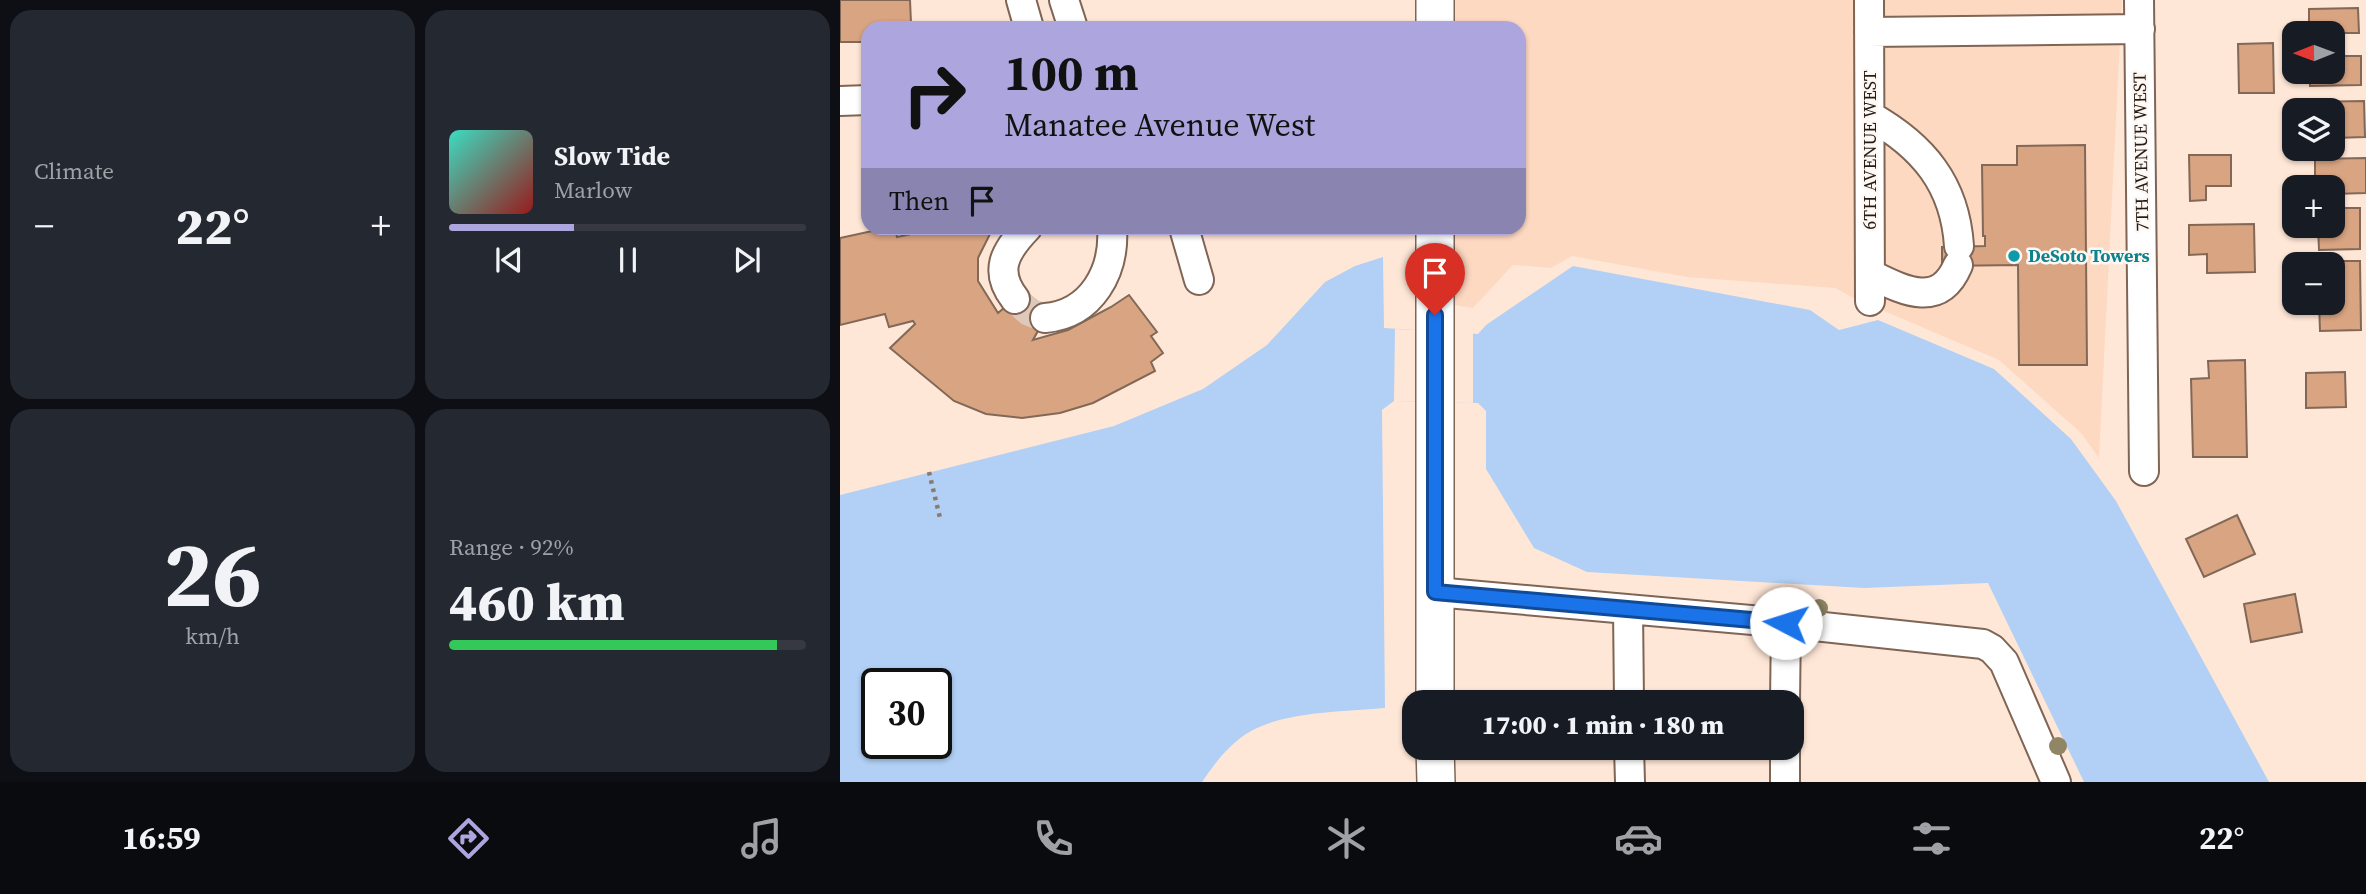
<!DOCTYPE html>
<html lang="en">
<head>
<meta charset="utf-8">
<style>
  :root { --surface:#171b24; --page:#242831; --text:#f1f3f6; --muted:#9ea1a6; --line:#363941; --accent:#ada6de }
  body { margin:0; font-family:"Source Serif 4",serif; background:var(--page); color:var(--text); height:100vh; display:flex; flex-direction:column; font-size:26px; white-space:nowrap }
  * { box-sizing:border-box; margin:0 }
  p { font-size:23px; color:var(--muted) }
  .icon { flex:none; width:38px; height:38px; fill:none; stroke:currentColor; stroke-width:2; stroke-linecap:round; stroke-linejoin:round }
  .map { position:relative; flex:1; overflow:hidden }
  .sheet { display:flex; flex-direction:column; gap:10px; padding:10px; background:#0d0f14; width:840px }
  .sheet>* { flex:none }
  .top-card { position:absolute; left:21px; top:21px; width:665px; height:214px; border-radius:21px; box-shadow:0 2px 5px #0004; background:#ada6de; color:#111; overflow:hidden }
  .needle { width:46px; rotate:269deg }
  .fabs { position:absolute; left:1442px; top:21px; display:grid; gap:14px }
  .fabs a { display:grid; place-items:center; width:63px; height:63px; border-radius:14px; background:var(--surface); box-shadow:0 2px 5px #0004; font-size:35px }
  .speed { position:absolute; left:21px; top:668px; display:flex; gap:14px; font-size:35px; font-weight:700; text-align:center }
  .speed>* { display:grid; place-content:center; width:91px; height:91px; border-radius:50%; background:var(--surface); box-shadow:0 2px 5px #0004; line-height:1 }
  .speed .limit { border:4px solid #111; border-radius:10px; background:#fff; color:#111 }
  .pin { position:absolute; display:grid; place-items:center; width:60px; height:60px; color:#fff; margin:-72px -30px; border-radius:50% 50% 50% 0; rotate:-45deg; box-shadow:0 0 7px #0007 }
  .pin .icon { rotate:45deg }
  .me { position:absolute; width:77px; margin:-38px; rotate:275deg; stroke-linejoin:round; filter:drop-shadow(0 0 5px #0008) }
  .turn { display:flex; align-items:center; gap:24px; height:147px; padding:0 28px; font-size:32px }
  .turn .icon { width:91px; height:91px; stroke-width:2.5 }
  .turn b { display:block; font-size:49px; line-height:60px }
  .then { display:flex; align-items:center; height:66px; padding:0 28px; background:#0003; gap:14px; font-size:26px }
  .big { font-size:52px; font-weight:800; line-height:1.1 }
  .sheet .widget { flex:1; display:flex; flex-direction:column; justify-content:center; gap:10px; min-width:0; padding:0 24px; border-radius:21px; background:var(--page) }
  .sheet .dial { align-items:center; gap:0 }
  .dial b { font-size:91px; line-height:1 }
  .song { display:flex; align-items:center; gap:21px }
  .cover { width:84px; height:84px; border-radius:10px; background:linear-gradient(135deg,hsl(170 70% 55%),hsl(0 70% 35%)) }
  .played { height:7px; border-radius:4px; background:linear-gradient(90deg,var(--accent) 35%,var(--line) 35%) }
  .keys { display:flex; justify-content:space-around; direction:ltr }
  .heat { display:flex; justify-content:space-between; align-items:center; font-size:38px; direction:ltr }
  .charge { height:10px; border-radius:5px; background:linear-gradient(90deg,#34c759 92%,var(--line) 0) }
  .sheet .tiles { flex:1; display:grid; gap:10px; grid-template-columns:repeat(2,1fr) }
  .trip { position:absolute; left:562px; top:690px; width:402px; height:70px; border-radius:21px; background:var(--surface); box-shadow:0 2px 5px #0004; font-weight:800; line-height:70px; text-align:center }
  .menu { display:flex; height:112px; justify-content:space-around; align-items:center; background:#090b0e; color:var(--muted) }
  .menu .icon { width:49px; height:49px }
  .menu .selected { color:var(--accent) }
  .menu b { font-size:32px; color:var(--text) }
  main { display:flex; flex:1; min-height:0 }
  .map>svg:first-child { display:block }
</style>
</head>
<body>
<main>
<section class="sheet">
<div class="tiles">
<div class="widget"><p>Climate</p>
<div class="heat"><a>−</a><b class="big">22°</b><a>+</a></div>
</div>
<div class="widget">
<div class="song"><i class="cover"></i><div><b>Slow Tide</b><p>Marlow</p></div></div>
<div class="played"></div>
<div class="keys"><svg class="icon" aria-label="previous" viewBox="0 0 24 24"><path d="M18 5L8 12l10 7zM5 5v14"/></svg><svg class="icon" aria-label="pause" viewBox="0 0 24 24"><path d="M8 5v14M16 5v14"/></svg><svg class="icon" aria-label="next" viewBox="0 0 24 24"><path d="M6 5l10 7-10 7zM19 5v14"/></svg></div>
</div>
<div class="widget dial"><b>26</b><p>km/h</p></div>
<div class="widget"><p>Range · 92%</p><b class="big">460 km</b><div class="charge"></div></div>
</div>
</section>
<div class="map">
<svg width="1526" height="782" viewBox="0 0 1526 782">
  <rect width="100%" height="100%" fill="#ffe7d7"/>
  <path fill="#fed9c2" d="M609 0H1015L1017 300 995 288 847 277 732 256 711 268 673 265 633 308 608 304V228H679V28H609Z
    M1043 0H1282L1259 458 1241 433 1159 360 1044 311Z"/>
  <path fill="#b2d0f5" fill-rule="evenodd" d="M543 257 544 328 638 334 646 325 733 266 970 310 999 330 1038 320 1154 369 1231 439 1276 501 1429 782H1244L1148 583 1024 588 747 572 694 548 646 469V411L638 403 554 401 542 410 545 708C504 712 441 711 406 734 388 746 374 764 362 782H0V495L274 426 363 389 427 345 485 282 515 266ZM37 684H96V744H37Z"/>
  <path fill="#ffe7d7" d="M555 329 633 333V403L554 401Z"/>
  <path fill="#d8a482" stroke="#826857" stroke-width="2" d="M0 0H70L71 23 44 24V28H28V42H0Z
    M1518 8 1519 33H1469V9Z
    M1433 43 1434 93H1399L1398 44Z
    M1493 56H1521V85L1470 86V72H1493Z
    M1524 101 1525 137 1493 138V110H1467V102Z
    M1245 145 1247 365H1179L1178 265 1102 266V247L1145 246V236H1143L1142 165H1177V146Z
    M1349 155H1391V186H1366V200L1350 201Z
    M1526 158V193L1493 194V187H1475V159Z
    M1493 208H1520V249L1479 250 1478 226H1493Z
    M1414 224 1415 272 1367 273V254L1349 255V225Z
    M46 228H55L57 237 85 231 87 228H153L138 258V281L158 313 184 291 209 311 193 340 228 330 271 307 289 295 317 332 311 336 323 353 311 362 315 371 253 403 220 413 182 418 146 414 114 401 50 348 75 324 73 321 49 327 45 314 0 325V238Z
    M1478 261H1520L1521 330 1480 331 1479 303H1493V264H1478Z
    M1405 360 1407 457H1353L1351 379 1369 378 1368 361Z
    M1505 372 1506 407 1466 408V373Z
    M1397 515 1415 554 1364 577 1346 539Z
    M1455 594 1462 632 1411 642 1404 604Z"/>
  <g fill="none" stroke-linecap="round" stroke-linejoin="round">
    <path stroke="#dec8ba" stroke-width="28" stroke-dasharray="28 14" stroke-linecap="butt" d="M175 299 189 312 205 318"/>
    <g stroke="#7f6555" stroke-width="32">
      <path id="minor" d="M181 0 189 28
        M224 0 233 28
        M1029 0 1030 301
        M1299 0 1304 471
        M1029 32 1300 29
        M0 101 28 100
        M1030 116C1083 146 1115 184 1119 246
        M344 228 359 280
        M1030 274C1063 290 1099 310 1118 265
        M175 299C153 271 165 251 187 228
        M205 318C252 314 275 271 272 228
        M595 592 946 623 1143 644 1152 649 1164 662 1216 782
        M788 609 789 702
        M945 702 946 623
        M789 747 790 782
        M945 782V747"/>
    </g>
    <g stroke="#7f6555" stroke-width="40">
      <path id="major" d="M595 28V0
        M595 228V702
        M595 747 596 782"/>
    </g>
    <path stroke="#8b7a6f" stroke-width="4.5" stroke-dasharray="3.5 5" stroke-linecap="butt" d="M89 472 100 518"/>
    <use href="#minor" stroke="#fff" stroke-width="28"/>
    <use href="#major" stroke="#fff" stroke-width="37"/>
  </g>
  <g fill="#908666">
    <circle cx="979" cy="608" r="9"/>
    <circle cx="1218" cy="746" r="9"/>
  </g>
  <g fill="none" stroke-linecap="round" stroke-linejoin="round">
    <g stroke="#114b97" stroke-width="18">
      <path id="route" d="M595 315V592L946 623"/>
    </g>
    <use href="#route" stroke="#1a73e8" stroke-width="12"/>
  </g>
  <circle fill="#0f9aa8" stroke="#fef8f4" stroke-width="2.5" cx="1174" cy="256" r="7"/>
  <g text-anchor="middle" stroke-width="5" stroke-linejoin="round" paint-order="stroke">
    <g font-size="18" fill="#261b14" stroke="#fef8f4">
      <text transform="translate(1030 150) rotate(-90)" y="6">6TH AVENUE WEST</text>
      <text transform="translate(1301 152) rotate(-91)" y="6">7TH AVENUE WEST</text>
    </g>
    <g font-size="18" font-weight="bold" fill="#0d838f" stroke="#fef8f4" text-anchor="start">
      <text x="1188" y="262">DeSoto Towers</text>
    </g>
  </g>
</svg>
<div class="fabs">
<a><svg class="needle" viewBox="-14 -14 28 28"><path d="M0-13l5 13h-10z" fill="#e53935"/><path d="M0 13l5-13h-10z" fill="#9ea1a6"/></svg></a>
<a><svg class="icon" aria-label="layers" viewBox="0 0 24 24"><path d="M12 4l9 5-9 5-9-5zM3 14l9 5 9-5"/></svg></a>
<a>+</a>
<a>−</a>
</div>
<div class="speed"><div class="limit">30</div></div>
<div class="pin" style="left:595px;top:315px;background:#d93025"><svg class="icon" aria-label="arrive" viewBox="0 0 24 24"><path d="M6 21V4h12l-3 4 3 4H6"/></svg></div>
<svg class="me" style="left:946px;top:623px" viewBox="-20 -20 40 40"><circle r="19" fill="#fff"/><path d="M0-13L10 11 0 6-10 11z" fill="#1a73e8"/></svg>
<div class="trip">17:00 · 1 min · 180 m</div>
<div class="top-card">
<div class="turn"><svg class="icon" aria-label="right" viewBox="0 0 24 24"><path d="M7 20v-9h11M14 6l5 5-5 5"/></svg><div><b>100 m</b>Manatee Avenue West</div></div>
<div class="then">Then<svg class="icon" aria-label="arrive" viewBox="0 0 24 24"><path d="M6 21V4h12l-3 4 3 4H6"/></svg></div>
</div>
</div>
</main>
<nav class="menu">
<b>16:59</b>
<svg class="icon selected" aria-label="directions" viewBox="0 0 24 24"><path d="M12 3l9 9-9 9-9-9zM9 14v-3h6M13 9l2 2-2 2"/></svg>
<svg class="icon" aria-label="music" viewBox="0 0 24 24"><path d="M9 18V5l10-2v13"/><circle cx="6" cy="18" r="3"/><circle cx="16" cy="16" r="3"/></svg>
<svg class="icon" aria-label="phone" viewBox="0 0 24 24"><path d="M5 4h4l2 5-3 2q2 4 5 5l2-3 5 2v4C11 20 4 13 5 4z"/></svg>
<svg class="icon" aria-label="climate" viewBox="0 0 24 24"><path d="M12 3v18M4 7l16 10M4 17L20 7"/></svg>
<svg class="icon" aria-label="car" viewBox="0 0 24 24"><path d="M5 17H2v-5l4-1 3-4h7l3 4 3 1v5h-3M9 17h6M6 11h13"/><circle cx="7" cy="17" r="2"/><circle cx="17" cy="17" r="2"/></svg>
<svg class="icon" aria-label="filters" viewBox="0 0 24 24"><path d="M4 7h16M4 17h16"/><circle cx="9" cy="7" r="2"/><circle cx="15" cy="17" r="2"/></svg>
<b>22°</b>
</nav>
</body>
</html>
